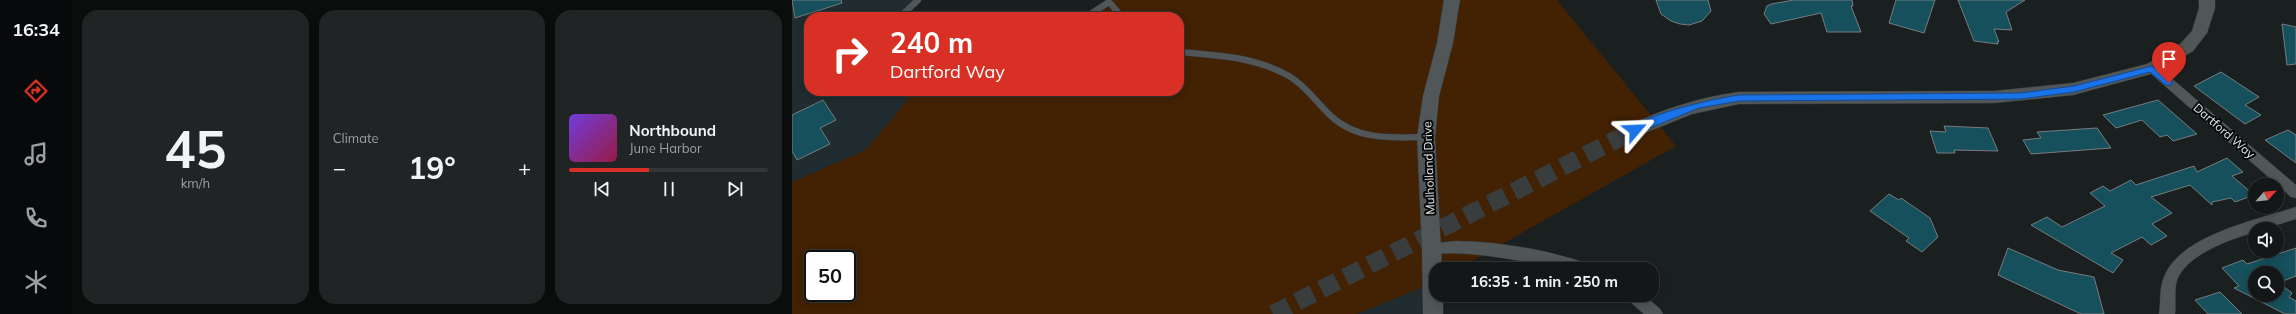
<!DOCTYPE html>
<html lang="en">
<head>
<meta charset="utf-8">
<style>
  :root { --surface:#141718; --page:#212425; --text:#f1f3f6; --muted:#9d9fa2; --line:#333637; --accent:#d93025 }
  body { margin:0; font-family:Mulish,sans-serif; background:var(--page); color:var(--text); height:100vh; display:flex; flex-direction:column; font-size:15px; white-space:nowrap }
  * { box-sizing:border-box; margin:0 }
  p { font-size:13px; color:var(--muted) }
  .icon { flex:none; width:22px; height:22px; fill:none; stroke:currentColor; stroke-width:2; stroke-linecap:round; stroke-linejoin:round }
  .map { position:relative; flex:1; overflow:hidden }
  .drawer { display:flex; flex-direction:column; gap:10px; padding:10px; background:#0b0d0d; width:720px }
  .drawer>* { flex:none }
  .top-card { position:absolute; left:12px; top:12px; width:380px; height:84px; border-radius:16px; box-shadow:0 2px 10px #0003,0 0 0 1px var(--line); background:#d93025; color:#fff; overflow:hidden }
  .needle { width:26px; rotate:63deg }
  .tools { position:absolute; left:1456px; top:178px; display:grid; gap:8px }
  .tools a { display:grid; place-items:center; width:36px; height:36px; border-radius:50%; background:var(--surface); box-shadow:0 2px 10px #0003,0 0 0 1px var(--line); font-size:20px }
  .speed { position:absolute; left:12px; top:250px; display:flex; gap:8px; font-size:20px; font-weight:700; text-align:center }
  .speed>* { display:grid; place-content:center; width:52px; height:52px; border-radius:50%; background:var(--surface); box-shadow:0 2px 10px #0003,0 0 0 1px var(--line); line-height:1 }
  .speed .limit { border:2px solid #111; border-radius:6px; background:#fff; color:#111 }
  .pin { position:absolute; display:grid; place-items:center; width:34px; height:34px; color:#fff; margin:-41px -17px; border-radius:50% 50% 50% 0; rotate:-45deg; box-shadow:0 0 4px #0007 }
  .pin .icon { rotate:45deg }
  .me { position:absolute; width:44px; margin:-22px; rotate:64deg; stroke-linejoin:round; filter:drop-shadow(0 0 3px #0008) }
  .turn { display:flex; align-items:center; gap:14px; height:84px; padding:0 20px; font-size:18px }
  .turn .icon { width:52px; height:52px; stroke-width:2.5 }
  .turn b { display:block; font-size:28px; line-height:34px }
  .big { font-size:30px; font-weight:700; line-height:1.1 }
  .drawer .widget { flex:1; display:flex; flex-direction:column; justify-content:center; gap:6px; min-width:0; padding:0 14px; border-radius:16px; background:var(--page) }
  .drawer .dial { align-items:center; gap:0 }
  .dial b { font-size:52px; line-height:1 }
  .song { display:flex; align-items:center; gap:12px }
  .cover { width:48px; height:48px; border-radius:6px; background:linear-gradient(135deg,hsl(260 70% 55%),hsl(340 70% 35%)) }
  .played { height:4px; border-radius:2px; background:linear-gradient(90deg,var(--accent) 40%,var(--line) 40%) }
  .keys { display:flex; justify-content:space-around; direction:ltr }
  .heat { display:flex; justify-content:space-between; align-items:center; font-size:22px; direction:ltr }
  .drawer .tiles { flex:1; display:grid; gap:10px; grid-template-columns:repeat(3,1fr) }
  .trip { position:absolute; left:637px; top:262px; width:230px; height:40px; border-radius:16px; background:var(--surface); box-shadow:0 2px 10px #0003,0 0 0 1px var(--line); font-weight:700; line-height:40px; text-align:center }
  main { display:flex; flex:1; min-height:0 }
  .dock { display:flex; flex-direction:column; width:72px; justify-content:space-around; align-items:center; background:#08090a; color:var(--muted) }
  .dock .icon { width:28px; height:28px }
  .dock .selected { color:var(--accent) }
  .dock b { font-size:18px; color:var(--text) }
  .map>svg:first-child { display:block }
</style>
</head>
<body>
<main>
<nav class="dock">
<b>16:34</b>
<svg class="icon selected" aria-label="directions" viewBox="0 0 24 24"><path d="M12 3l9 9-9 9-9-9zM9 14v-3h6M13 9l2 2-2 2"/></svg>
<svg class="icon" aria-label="music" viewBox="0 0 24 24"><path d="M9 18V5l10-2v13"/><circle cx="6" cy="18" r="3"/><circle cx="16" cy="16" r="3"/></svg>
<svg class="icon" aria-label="phone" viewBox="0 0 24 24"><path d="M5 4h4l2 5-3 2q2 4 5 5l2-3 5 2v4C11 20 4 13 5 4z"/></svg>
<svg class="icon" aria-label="climate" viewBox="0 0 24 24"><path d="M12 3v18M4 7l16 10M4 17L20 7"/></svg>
</nav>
<section class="drawer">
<div class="tiles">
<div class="widget dial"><b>45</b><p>km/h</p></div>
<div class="widget"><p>Climate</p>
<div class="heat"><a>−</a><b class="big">19°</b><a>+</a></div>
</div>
<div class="widget">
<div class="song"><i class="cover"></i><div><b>Northbound</b><p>June Harbor</p></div></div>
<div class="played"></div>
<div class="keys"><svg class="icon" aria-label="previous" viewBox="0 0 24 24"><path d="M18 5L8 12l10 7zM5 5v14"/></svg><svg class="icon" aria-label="pause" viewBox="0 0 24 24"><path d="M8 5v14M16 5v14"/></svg><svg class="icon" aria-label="next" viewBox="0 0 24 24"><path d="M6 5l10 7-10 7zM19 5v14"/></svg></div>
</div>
</div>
</section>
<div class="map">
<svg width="1504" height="314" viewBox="0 0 1504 314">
  <rect width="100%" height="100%" fill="#1a1f20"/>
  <path fill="#202c2f" d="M0 0H126L108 17H17V91H123L74 150 0 182Z
    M641 283V314H565Z"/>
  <path fill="#432103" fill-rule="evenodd" d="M318 0H765L884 146 666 269H644L641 283 565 314H0V182L74 150 123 91H387V17H294ZM21 259H55V293H21Z"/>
  <path fill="#15505c" stroke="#767c7e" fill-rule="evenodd" d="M0 0H49L50 3 3 18Z
    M864 0H916L919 11 910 21 897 25 888 24 879 21 869 14Z
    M1002 0H1060L1061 6H1059L1069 32H1035L1029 13 979 24 972 14 975 6 979 4Z
    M1104 0H1143L1132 33 1097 23Z
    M1166 0H1233L1214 12 1220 30 1202 29 1207 42H1205L1206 44 1182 41Z
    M1490 24 1504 27V64L1495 65Z
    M1429 72 1467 97 1453 105 1469 115 1453 124 1402 86Z
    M31 100 44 120 28 128 38 144 5 160 0 151V115Z
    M1366 100 1405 134 1381 141 1375 135 1368 137 1350 120 1324 128 1311 115Z
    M1152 126 1196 128 1206 151 1162 150 1163 153H1145L1138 131 1154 132Z
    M1305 128 1319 148 1239 154 1231 140 1249 138 1245 132Z
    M1496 130 1504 135V163L1473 140Z
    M1435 158 1451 172 1440 176 1462 195 1443 202 1439 198 1420 202V205L1398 185 1359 197 1380 213 1360 224 1375 236 1359 245 1350 237 1319 253 1331 260 1321 273 1239 225 1255 217 1270 227 1313 206 1298 193 1311 186 1318 191 1339 180 1344 185 1402 166 1405 172Z
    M1097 194 1107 200 1109 198 1138 218 1146 237 1130 252 1114 241 1117 238 1078 211Z
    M1216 248 1266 270 1302 277 1312 314H1289L1206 275Z
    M1504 248V276L1491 281 1492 283 1488 284 1500 293 1497 297 1504 301V314H1493L1442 288 1447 286 1430 268 1451 260 1455 264ZM1463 273H1485V295H1463Z
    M1428 292 1450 314H1416L1403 300Z"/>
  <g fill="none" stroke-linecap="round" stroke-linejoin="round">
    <path stroke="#393d3e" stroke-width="18" stroke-dasharray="18 9" stroke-linecap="butt" d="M481 314 843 130"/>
    <g stroke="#363a3b" stroke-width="7">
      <path id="service" d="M108 17 126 0
        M294 17 317 2 330 17
        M387 52C425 55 463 57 497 76 514 86 525 103 539 116 564 140 600 138 632 137"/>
    </g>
    <g stroke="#363a3b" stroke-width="1">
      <path id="minor" d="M1360 64 1364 65 1504 185V198L1499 197 1356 71 1354 68 1356 65Z
        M1504 207V219L1471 229H1463V232C1439 239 1395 254 1385 280 1382 290 1384 303 1383 314H1367C1369 302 1367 289 1372 277 1388 235 1465 220 1504 207Z
        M665 241C710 242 757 250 799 265L801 269C747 269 695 249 640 254L635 252 633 248 635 244Z
        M834 295H852L868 309 871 314H852L836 300Z"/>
    </g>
    <g stroke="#363a3b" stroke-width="1">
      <path id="secondary" d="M652 0H668L661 43 647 96 643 137 650 269H644V295H651V314H631L630 248 625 137 631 96 645 43Z
        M1407 0H1423V8L1415 33 1401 51 1366 72 1281 95 1202 103 947 104 900 114 843 137 837 135 834 130 837 125C872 109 908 97 947 92L1202 91 1281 83 1355 64 1389 43 1400 31 1407 8Z"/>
    </g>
    <use href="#service" stroke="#515758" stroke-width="6"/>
    <use href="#minor" fill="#515758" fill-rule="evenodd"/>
    <use href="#secondary" fill="#515758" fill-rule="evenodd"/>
  </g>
  <path fill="#1a73e8" stroke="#114b97" d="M1360 66 1380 81V85H1374L1358 72 1282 92 1229 99 947 101 907 108 843 134 839 130C850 114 926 98 947 95L1229 93 1282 86Z"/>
  <g text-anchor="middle" stroke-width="4" stroke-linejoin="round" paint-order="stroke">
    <g font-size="12" fill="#e6e9ea" stroke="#060809">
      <text transform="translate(1432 131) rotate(41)" y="4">Dartford Way</text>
      <text transform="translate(637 168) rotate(-92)" y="4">Mulholland Drive</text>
    </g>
  </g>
</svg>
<div class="tools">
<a><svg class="needle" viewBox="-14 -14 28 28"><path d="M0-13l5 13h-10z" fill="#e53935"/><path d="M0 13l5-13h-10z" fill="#9d9fa2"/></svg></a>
<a><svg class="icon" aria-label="sound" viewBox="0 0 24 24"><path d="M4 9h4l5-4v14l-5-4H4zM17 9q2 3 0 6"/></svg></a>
<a><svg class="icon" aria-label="search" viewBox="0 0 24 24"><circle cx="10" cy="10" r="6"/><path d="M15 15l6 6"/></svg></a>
</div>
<div class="speed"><div class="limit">50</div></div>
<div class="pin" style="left:1377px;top:83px;background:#d93025"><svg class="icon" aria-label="arrive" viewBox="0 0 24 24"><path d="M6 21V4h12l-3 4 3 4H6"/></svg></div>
<svg class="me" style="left:843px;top:130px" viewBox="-20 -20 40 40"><path d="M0-17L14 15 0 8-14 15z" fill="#1a73e8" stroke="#fff" stroke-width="4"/></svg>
<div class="trip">16:35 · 1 min · 250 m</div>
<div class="top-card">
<div class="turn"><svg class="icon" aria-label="right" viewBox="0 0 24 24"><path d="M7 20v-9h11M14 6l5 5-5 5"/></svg><div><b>240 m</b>Dartford Way</div></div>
</div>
</div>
</main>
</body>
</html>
